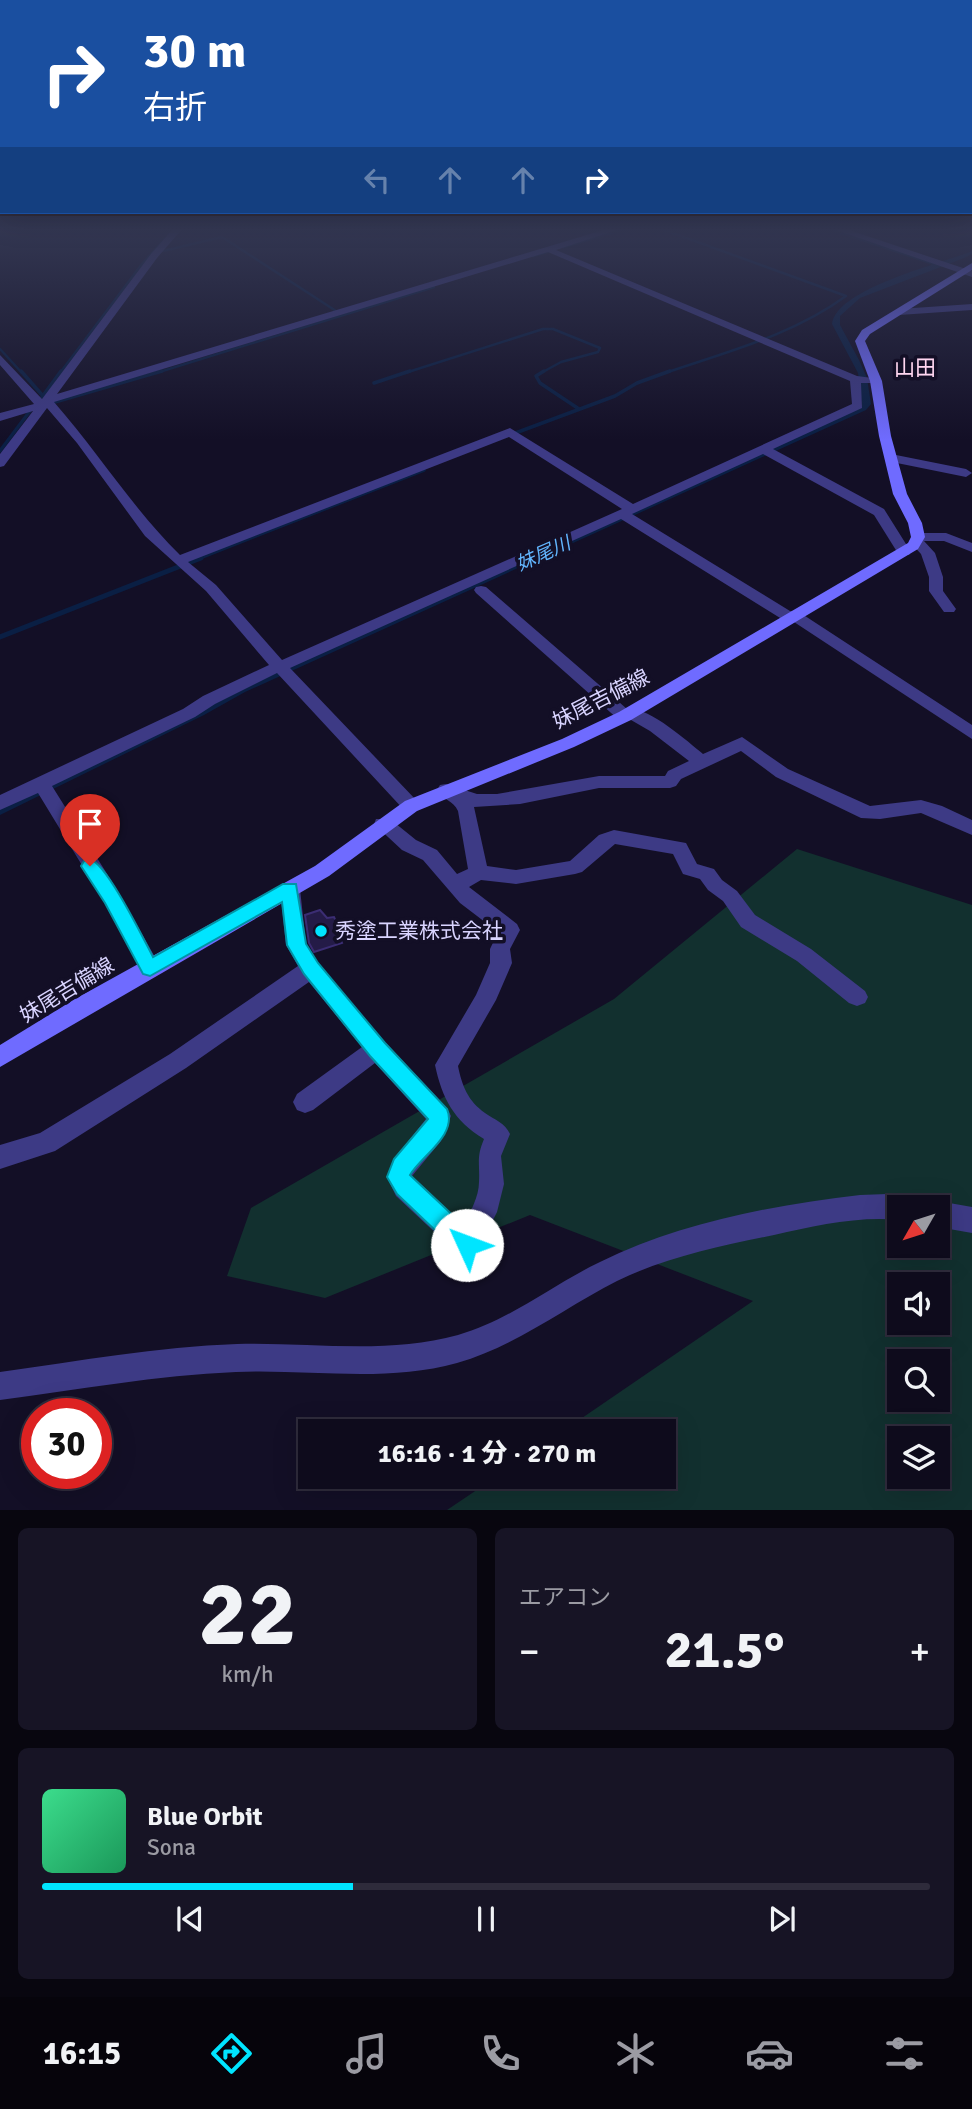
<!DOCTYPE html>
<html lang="ja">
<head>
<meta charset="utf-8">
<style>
  :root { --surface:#0e0b1c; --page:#171425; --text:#f1f3f6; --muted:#9b9ba3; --line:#2e2b3b; --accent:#00e5ff }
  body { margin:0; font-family:Signika,"Noto Sans JP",sans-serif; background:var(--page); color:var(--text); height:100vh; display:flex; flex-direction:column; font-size:26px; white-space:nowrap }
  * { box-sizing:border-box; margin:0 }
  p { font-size:23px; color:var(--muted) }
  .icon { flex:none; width:38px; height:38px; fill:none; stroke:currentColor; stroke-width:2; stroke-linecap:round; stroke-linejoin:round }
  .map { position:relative; height:1510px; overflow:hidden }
  .details { display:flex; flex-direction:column; gap:18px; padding:18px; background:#08060f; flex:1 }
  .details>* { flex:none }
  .hud { position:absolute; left:0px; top:0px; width:973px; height:214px; box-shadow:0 7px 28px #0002,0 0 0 2px var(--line); background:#1a4fa0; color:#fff; overflow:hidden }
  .needle { width:46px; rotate:231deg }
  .tools { position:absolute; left:887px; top:1195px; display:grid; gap:14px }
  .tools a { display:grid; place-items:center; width:63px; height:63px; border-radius:0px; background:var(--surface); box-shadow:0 7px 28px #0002,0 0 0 2px var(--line); font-size:35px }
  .speed { position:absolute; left:21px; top:1398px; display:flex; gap:14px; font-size:35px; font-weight:700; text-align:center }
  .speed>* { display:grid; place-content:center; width:91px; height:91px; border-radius:50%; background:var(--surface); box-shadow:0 7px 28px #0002,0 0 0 2px var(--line); line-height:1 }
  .speed .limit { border:10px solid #d22; background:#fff; color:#111 }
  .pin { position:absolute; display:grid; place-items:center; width:60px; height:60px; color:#fff; margin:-72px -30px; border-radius:50% 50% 50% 0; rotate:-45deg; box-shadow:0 0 7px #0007 }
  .pin .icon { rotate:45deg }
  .me { position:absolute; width:77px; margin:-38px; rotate:313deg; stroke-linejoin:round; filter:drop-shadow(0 0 5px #0008) }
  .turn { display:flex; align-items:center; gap:24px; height:147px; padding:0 28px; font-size:32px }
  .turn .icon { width:91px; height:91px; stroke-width:2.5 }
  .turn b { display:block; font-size:49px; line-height:60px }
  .lanes { display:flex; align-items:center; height:66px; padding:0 28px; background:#0003; justify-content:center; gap:35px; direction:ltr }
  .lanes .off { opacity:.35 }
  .big { font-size:52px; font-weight:800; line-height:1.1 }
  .details .tile { flex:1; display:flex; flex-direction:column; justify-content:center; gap:10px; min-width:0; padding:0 24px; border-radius:10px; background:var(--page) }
  .details .dial { align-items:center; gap:0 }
  .dial b { font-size:91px; line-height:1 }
  .song { display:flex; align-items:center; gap:21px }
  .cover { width:84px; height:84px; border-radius:10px; background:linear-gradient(135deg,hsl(150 70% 55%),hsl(150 70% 35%)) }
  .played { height:7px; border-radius:4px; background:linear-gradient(90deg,var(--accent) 35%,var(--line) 35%) }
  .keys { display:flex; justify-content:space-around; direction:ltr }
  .heat { display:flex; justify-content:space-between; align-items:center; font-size:38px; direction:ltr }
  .details .tiles { flex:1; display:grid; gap:18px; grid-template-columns:1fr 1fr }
  .tile:last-child { grid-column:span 2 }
  .trip { position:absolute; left:298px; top:1419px; width:378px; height:70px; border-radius:0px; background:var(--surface); box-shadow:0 7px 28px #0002,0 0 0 2px var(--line); font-weight:800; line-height:70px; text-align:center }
  .tabs { display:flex; height:112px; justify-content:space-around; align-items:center; background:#06040b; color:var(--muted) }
  .tabs .icon { width:49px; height:49px }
  .tabs .active { color:var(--accent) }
  .tabs b { font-size:32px; color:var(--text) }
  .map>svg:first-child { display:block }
</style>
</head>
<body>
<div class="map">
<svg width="972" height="1511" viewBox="0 0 972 1511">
  <rect width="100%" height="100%" fill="#130f26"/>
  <path fill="#12302f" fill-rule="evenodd" d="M797 849 972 905V1510H447L496 1477H663V1432L563 1431 753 1301 530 1215 325 1298 227 1276 251 1208 614 999ZM900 1208H938V1246H900ZM900 1284H938V1323H900ZM900 1362H938V1400H900ZM900 1438H938V1477H900Z"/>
  <path fill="#0a1f44" d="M972 251V254L964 258 860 298 840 316V325L859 360 867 378 871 404 866 410 245 692 204 715 0 815V806L226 694 862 405 858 373 832 324C837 288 941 264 972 251Z"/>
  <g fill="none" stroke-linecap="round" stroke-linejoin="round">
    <path stroke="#0a1f44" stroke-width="2.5" d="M659 228 846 296C793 335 726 352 665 373
      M826 228 937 265
      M564 247 628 228
      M163 251 222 237 336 311
      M533 256 554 250
      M0 349 22 373
      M60 373 142 264 172 231
      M156 373 434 287
      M405 373 543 329H553L600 348 598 352 561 362 541 373"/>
    <path stroke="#0a1f44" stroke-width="3.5" d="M21 371 43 396
      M544 371 536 376 540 383 579 409
      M374 383 410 371
      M42 397 61 371
      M55 402 162 371
      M510 435 615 396 637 383 670 371
      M0 451 30 411
      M197 559 424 470"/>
    <path stroke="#0a1f44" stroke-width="5" d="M0 637 201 558"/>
  </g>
  <path fill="#241b47" stroke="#3b2d73" stroke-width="2" d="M320 910 327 918 334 917 341 932 338 934 342 943 314 952 309 943 305 915Z"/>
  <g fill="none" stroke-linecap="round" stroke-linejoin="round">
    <path fill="#3d3a85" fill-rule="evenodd" d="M174 228H183L157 258 57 394 610 228H623L556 250 857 376 880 379V383H861L862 408 773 449 884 509 911 552 909 555H899L874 515 763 454 632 514 790 611 799 612 972 725V739L794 622 785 621 621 519 290 668 417 801 420 806 417 811H405L277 673 215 704 195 717 52 786 119 893 161 968 157 974 150 977 143 974 105 903 38 793 0 810V795L183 709 203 696 269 665 206 591 145 536 77 443 47 408 4 466 0 467V454L33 411 0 421V413L34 404 0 365V355L42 399 151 254ZM548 252 850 381 852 404 633 504 510 428 180 555C133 509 98 452 54 402ZM509 437 622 509 282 660 216 585 188 562Z
      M830 228H843L972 271V277Z
      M972 304V310L899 315 894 312 899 309Z
      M891 454 966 469 972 473 966 477 887 461V455Z
      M918 533H946L972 543V552L944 541H924L935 553 943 577V591L956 609 954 612H944L929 591V577L921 554 910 542 913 534Z
      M481 586 486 587 627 709C648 706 687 741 703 754L742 737 788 769 870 806 921 800 942 806 972 820V835L921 813 880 819 861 818 776 777 741 751 681 779 676 786 670 788H599L520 804 474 807 487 866 516 870 570 861 599 835 614 830 686 843 697 864 714 869 722 880 737 891 755 915 811 949 865 991 868 997 865 1003 857 1006 849 1003 797 961 741 927 723 901 708 890 700 879 683 874 673 854 615 844 582 872 575 874 516 884 481 880 469 887 517 924 520 930 510 949 512 963 496 1000 458 1066C462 1086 468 1101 485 1113 495 1120 505 1123 510 1134L501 1156 504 1184 497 1212 476 1254 467 1258 458 1254 396 1196 387 1177 399 1153 426 1119 375 1063 313 1110 305 1113 297 1110 293 1102 297 1094 362 1047 309 982 186 1068 55 1151 0 1169V1145L40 1133 170 1054 298 966 286 945 280 889 283 884 290 881 297 884 300 889 306 944 318 963 385 1042 447 1108 451 1116 441 1141 412 1176 464 1225C470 1212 479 1197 479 1182 480 1163 476 1158 484 1139 454 1121 442 1098 435 1065L476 995 490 963V949L498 932 460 903 423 860 402 850 374 824 376 819H390L416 840 437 850 457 874 468 869 458 811C453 800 443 800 437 790L440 785 446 784 477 794H497L599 776H665L668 771 689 761 650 731 631 720H619L476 593 474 590 476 587Z
      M860 1195 887 1194 909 1199 912 1208H900V1220C857 1216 815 1226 774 1235 721 1246 666 1257 617 1281 564 1308 516 1346 457 1363 385 1383 310 1369 236 1372 157 1375 78 1390 0 1400V1372C79 1361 157 1347 237 1344 311 1342 386 1355 458 1335 510 1320 552 1285 600 1262 679 1223 773 1205 860 1195Z
      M938 1201 972 1207V1233L938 1227V1208H928Z"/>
    <path fill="#6f6bff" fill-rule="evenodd" d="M972 263V270L870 334 865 341 882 381 891 436 907 494 922 523 925 537 918 549 631 720 574 747 417 811 329 876 0 1067V1045L75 999 315 866 405 801 562 739 619 712 908 543 911 537 908 523 893 494 879 436 870 381 855 341 862 330Z"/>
  </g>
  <linearGradient id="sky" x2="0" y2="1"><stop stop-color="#0a0815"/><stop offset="0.52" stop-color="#333752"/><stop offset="1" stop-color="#333752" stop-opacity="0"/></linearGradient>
  <rect width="972" height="440" fill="url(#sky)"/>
  <path fill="#00e5ff" stroke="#0095a6" stroke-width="2" d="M90 859C107 864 143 938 153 957L283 884H296L306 944 318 963 385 1043 447 1109C458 1135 421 1156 410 1175L476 1237 479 1245 476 1253 467 1257 459 1253 397 1194 387 1177 394 1159 428 1119 370 1056 304 974 287 945 282 902 150 976 143 974 105 903 81 866 84 861Z"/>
  <circle fill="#00e5ff" stroke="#130f26" stroke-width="2.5" cx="321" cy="931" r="7"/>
  <g text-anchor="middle" stroke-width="7" stroke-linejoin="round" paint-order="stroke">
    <g font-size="19" font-style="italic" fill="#62b6ff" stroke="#130f26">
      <text transform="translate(543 553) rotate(-24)" y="7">妹尾川</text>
    </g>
    <g font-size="21" fill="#ffd6f0" stroke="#130f26">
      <text x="915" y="375">山田</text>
    </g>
    <g font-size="21" fill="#d9d4ff" stroke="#130f26">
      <text transform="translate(601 699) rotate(-27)" y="7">妹尾吉備線</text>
      <text transform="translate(67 990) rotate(-31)" y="7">妹尾吉備線</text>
    </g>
    <g font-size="21" fill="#d9d4ff" stroke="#130f26" text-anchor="start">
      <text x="335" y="938">秀塗工業株式会社</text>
    </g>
  </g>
</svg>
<div class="tools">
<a><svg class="needle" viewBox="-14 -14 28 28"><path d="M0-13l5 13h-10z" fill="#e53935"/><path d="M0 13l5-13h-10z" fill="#9b9ba3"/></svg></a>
<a><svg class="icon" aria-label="sound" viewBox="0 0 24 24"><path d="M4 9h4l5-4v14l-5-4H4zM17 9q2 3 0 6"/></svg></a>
<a><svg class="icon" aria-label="search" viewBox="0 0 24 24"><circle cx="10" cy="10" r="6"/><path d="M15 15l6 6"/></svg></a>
<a><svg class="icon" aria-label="layers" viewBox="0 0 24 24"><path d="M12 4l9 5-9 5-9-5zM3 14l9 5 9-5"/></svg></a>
</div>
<div class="speed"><div class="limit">30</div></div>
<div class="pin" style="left:90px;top:866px;background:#d93025"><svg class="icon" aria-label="arrive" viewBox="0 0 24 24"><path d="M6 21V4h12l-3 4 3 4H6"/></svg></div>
<svg class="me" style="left:467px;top:1245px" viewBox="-20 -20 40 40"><circle r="19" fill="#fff"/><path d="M0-13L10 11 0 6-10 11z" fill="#00e5ff"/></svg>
<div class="trip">16:16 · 1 分 · 270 m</div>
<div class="hud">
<div class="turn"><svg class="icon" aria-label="right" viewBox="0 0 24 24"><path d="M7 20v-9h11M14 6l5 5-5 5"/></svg><div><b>30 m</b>右折</div></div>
<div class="lanes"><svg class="icon off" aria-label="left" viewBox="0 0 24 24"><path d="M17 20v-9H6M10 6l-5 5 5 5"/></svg><svg class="icon off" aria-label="ahead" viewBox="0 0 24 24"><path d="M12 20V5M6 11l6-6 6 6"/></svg><svg class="icon off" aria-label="ahead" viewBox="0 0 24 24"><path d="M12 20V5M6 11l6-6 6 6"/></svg><svg class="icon" aria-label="right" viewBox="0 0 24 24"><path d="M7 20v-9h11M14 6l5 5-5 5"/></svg></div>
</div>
</div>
<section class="details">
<div class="tiles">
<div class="tile dial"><b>22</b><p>km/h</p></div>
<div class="tile"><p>エアコン</p>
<div class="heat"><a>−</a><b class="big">21.5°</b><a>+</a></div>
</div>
<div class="tile">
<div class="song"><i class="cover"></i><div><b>Blue Orbit</b><p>Sona</p></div></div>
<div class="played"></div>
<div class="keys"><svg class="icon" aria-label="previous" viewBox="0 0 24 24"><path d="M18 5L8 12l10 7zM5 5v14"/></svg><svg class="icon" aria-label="pause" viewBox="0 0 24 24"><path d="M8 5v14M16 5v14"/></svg><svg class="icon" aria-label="next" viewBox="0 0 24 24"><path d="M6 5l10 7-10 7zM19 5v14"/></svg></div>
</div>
</div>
</section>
<nav class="tabs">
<b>16:15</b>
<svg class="icon active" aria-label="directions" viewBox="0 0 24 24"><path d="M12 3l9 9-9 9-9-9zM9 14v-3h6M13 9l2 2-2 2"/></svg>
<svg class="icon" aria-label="music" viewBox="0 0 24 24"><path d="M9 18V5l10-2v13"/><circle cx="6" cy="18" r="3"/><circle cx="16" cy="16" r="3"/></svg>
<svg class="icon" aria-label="phone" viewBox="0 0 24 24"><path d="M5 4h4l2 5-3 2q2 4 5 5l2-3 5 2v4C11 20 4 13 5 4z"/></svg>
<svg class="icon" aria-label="climate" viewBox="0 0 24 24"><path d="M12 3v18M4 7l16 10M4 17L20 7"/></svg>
<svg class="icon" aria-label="car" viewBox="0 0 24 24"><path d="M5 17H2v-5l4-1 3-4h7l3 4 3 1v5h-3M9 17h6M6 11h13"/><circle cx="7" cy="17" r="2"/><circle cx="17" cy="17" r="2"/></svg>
<svg class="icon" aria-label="filters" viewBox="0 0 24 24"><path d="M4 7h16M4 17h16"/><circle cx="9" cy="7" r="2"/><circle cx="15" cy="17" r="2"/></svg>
</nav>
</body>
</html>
